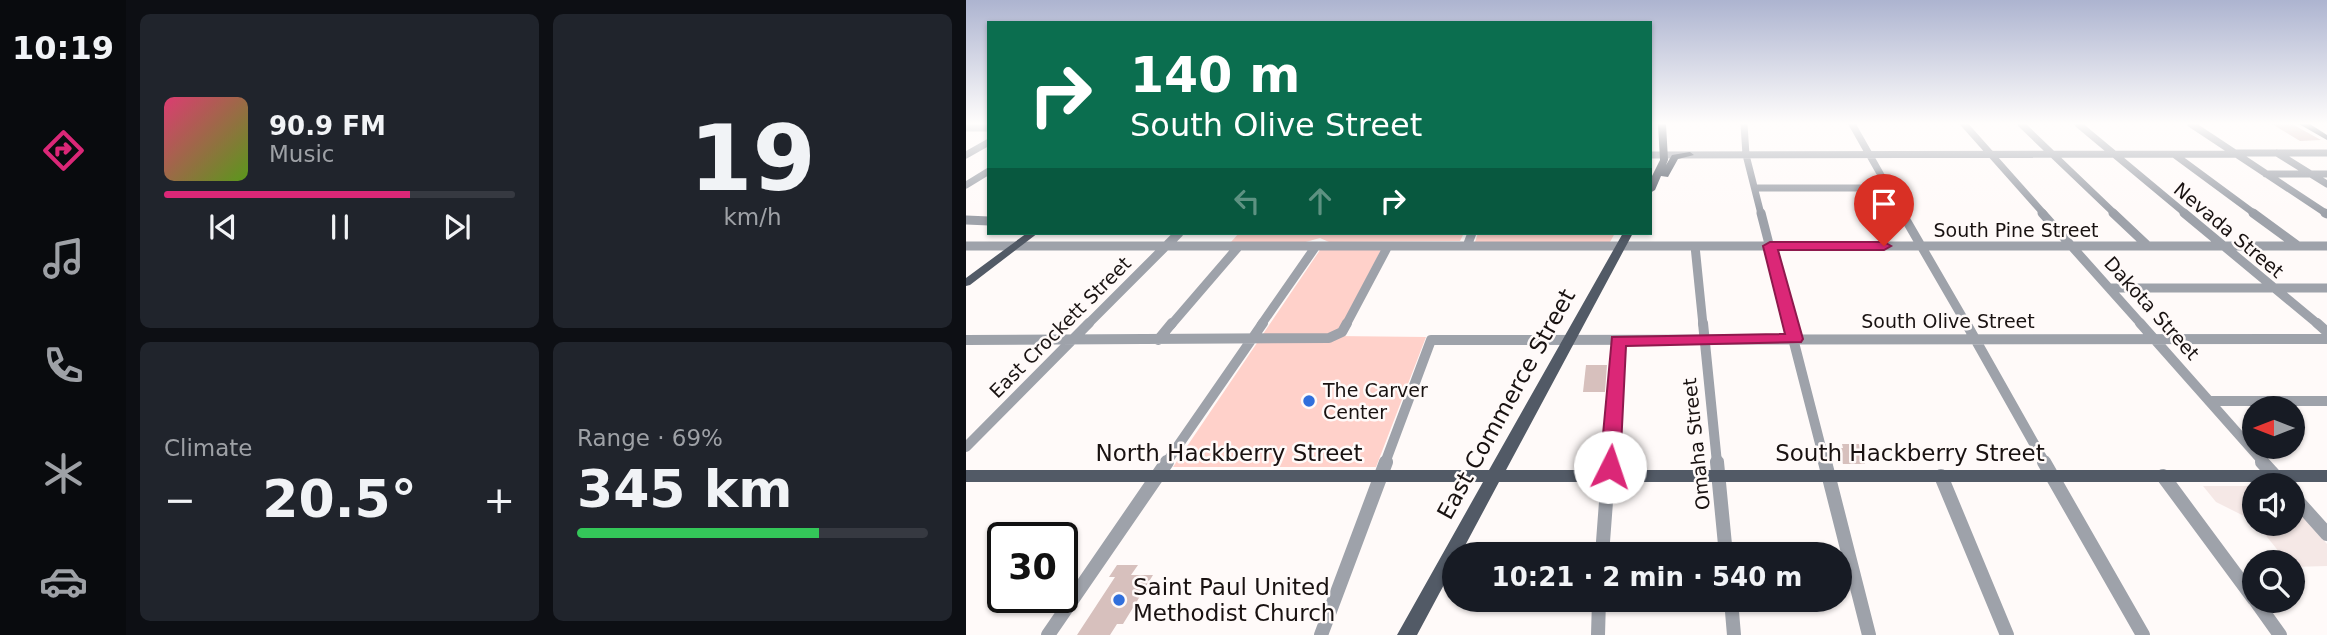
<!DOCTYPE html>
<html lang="en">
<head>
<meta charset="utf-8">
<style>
  :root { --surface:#171b24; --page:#20242c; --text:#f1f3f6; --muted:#9ea1a6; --line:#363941; --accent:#db2777 }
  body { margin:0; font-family:"DejaVu Sans",sans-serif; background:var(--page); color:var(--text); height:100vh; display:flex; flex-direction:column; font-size:26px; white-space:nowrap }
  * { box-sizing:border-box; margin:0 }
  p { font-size:23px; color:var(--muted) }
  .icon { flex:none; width:38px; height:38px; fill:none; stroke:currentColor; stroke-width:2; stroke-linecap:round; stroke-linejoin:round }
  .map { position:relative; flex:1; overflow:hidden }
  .sheet { display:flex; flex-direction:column; gap:14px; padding:14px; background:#0d0f14; width:840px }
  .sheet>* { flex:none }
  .hud { position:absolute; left:21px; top:21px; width:665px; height:214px; border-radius:0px; box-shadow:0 2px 5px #0004; background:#0b6e4f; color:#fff; overflow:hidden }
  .needle { width:46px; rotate:270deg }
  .controls { position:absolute; left:1276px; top:396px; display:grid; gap:14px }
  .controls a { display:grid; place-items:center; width:63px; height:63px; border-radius:50%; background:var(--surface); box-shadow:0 2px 5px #0004; font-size:35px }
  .speed { position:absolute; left:21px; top:522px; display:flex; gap:14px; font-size:35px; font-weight:700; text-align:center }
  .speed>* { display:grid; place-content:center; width:91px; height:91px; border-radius:50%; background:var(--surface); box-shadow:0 2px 5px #0004; line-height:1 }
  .speed .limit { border:4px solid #111; border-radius:10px; background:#fff; color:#111 }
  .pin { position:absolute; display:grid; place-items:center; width:60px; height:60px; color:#fff; margin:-72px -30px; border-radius:50% 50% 50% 0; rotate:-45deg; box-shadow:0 0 7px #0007 }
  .pin .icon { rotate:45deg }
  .me { position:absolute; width:77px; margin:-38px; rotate:4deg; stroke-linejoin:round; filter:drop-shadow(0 0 5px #0008) }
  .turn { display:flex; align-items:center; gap:24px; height:147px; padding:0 28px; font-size:32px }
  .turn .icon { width:91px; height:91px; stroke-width:2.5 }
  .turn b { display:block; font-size:49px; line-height:60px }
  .lanes { display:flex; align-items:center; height:66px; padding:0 28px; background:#0003; justify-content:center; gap:35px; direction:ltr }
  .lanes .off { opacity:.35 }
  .big { font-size:52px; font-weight:800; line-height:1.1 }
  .sheet .tile { flex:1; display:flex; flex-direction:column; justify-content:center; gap:10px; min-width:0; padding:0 24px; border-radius:10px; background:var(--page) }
  .sheet .dial { align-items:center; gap:0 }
  .dial b { font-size:91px; line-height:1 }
  .song { display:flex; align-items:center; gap:21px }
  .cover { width:84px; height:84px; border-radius:10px; background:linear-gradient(135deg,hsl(340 70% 55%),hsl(90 70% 35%)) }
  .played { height:7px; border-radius:4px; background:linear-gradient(90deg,var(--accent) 70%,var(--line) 70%) }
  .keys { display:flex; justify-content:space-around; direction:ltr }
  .heat { display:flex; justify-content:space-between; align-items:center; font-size:38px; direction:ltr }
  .charge { height:10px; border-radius:5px; background:linear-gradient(90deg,#34c759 69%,var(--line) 0) }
  .sheet .tiles { flex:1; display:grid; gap:14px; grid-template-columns:repeat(2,1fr) }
  .trip { position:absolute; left:476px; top:542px; width:410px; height:70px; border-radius:35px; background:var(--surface); box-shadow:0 2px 5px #0004; font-weight:800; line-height:70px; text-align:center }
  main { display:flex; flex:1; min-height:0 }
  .tabs { display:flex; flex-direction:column; width:126px; justify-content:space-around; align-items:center; background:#090b0e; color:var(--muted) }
  .tabs .icon { width:49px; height:49px }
  .tabs .current { color:var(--accent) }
  .tabs b { font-size:32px; color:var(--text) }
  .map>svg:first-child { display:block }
</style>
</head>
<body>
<main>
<nav class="tabs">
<b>10:19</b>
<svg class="icon current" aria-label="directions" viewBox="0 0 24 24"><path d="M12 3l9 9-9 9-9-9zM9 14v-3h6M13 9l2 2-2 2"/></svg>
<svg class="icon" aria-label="music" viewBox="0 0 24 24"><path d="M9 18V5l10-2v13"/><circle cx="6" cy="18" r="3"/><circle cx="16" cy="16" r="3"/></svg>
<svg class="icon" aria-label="phone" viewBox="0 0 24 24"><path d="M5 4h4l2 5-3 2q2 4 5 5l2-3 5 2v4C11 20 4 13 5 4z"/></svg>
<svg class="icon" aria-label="climate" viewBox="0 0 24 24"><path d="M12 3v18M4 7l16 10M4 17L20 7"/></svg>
<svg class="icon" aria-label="car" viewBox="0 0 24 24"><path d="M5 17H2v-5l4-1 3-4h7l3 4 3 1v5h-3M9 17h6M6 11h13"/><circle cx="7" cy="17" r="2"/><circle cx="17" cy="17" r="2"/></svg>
</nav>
<section class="sheet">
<div class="tiles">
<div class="tile">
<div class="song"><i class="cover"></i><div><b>90.9 FM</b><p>Music</p></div></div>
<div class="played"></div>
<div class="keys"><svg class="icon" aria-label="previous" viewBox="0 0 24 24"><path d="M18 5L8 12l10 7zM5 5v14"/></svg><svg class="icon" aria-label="pause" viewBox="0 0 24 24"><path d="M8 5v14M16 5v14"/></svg><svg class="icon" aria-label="next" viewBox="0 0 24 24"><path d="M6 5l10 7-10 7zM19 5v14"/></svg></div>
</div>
<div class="tile dial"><b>19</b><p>km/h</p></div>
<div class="tile"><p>Climate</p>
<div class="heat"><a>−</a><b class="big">20.5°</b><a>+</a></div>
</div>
<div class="tile"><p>Range · 69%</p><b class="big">345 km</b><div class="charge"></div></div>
</div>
</section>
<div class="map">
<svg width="1361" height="635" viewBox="0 0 1361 635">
  <rect width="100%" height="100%" fill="#fffaf9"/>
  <path fill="#f5e8e6" d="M1237 486H1288V521L1250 502Z
    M1327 505 1361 544V566L1327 567 1326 562H1321L1290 523H1326Z"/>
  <path fill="#ffd1ca" d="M273 233H498L494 241 363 242 354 238 336 243 265 242Z
    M512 233H649L644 242H509Z
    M354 250H415L370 336 460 337 410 467H207Z"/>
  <path fill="#d7c0bd" d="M1306 124H1326L1355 140 1334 141Z
    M620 365H641L639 392H617Z
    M876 444H893L899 464H877L872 448H877Z
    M151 565H172L165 575H187L157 624H151L144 635H111L149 577H143Z"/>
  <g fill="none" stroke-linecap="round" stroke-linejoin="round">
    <path stroke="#9ea2aa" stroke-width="7" d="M778 124 780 155 795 214
      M886 124 937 214
      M998 124 1078 214
      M1055 124 1149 214
      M1112 124 1220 214
      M1225 124 1361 214
      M0 128H23
      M1268 153H1361
      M1311 153 1361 184
      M0 155 23 142
      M684 155 1270 154
      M1209 155 1289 214
      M1300 174H1361
      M0 185 23 171
      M789 188H923"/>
    <path stroke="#9ea2aa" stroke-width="9" d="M795 213 824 325
      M936 213 1001 325
      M1076 213 1176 325
      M1147 213 1182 246
      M1218 213 1353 325
      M1287 213 1332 246
      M1359 213 1361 214
      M0 220 23 221
      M0 246H1361
      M501 246 506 233
      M729 246 737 325
      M1143 288H1361
      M121 325 213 233
      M205 325 273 246
      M295 325 350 246
      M380 325 422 246"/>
    <path stroke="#9ea2aa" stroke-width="10" d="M737 323 751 463
      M823 323 859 463
      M1000 323 1079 463
      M1174 323 1298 463
      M1351 323 1361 332
      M0 340 363 338 376 332 381 323
      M192 340 206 323
      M1243 401H1361
      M0 447 123 323
      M200 463 297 323
      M419 463 465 340 1361 339
      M643 463 652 341"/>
    <path stroke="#9ea2aa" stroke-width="14" d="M751 462 760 555
      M859 462 903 635
      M1078 462 1177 635
      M1296 462 1317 485
      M975 476 1041 635
      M1197 476 1288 599
      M1326 495 1361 534
      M636 555 643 462
      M765 600 768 635
      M1289 600 1314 635
      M82 635 201 462
      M355 635 420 462
      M632 635 633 600"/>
    <path fill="#525a66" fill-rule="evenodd" d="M692 124H700L702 160 700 165 706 155 724 152 728 155 712 159 702 177 695 176 689 190 684 193V180L694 160Z
      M1333 124H1344L1361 135V140Z
      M61 233H72L4 285 0 286V278Z
      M657 233H667L540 470H1361V482H533L494 555H488V566L451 635H431L517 482H0V470H523Z"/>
  </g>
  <linearGradient id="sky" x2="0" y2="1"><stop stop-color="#adb4d0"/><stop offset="0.58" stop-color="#fffdfc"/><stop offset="1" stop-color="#fffdfc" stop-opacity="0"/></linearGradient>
  <rect width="1361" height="213" fill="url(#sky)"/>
  <path fill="#db2777" stroke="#8e194d" stroke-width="2" d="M804 242H918L925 246 918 250H812L837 339 835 342 660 346 654 467 651 472 644 474 636 472 634 467 646 337 819 334 797 246Z"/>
  <g fill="#306fdc" stroke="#fffaf9" stroke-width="2.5">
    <circle cx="343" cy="401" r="7"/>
    <circle cx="153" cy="600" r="7"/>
  </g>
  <g text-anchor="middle" stroke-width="5" stroke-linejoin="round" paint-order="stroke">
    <g font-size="19" fill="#191211" stroke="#fffaf9">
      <text x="1050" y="237">South Pine Street</text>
      <text transform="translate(1263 230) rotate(40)" y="7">Nevada Street</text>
      <text transform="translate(1186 308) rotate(48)" y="7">Dakota Street</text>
      <text x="982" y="328">South Olive Street</text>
      <text transform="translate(94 327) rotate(-45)" y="7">East Crockett Street</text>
      <text transform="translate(730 444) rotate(-96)" y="7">Omaha Street</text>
    </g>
    <g font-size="19" fill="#191211" stroke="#fffaf9" text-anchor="start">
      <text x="357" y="397">The Carver<tspan x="357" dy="22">Center</tspan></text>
    </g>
    <g font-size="23" fill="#191211" stroke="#fffaf9">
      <text transform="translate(540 404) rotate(-61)" y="8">East Commerce Street</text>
      <text x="263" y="461">North Hackberry Street</text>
      <text x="944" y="461">South Hackberry Street</text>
    </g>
    <g font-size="23" fill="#191211" stroke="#fffaf9" text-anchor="start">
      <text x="167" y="595">Saint Paul United<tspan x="167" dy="26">Methodist Church</tspan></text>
    </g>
  </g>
</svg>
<div class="controls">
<a><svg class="needle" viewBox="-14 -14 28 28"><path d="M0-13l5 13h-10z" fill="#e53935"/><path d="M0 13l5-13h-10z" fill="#9ea1a6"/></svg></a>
<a><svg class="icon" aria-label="sound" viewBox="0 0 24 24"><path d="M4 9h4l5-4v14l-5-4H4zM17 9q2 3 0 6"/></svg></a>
<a><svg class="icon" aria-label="search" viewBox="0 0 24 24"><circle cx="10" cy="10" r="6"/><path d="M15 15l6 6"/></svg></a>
</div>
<div class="speed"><div class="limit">30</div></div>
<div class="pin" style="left:918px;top:246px;background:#d93025"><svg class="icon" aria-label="arrive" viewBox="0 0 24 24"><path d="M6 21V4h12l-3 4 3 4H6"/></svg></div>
<svg class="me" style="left:644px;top:467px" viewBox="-20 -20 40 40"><circle r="19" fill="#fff"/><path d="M0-13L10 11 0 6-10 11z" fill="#db2777"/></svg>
<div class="trip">10:21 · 2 min · 540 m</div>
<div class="hud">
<div class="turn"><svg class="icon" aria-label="right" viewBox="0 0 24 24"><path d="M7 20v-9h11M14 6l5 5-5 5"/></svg><div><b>140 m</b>South Olive Street</div></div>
<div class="lanes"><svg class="icon off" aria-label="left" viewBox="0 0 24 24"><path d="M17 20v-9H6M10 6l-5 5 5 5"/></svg><svg class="icon off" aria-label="ahead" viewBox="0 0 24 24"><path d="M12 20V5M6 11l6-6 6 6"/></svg><svg class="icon" aria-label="right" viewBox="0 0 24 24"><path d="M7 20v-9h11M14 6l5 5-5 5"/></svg></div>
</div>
</div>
</main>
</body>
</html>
